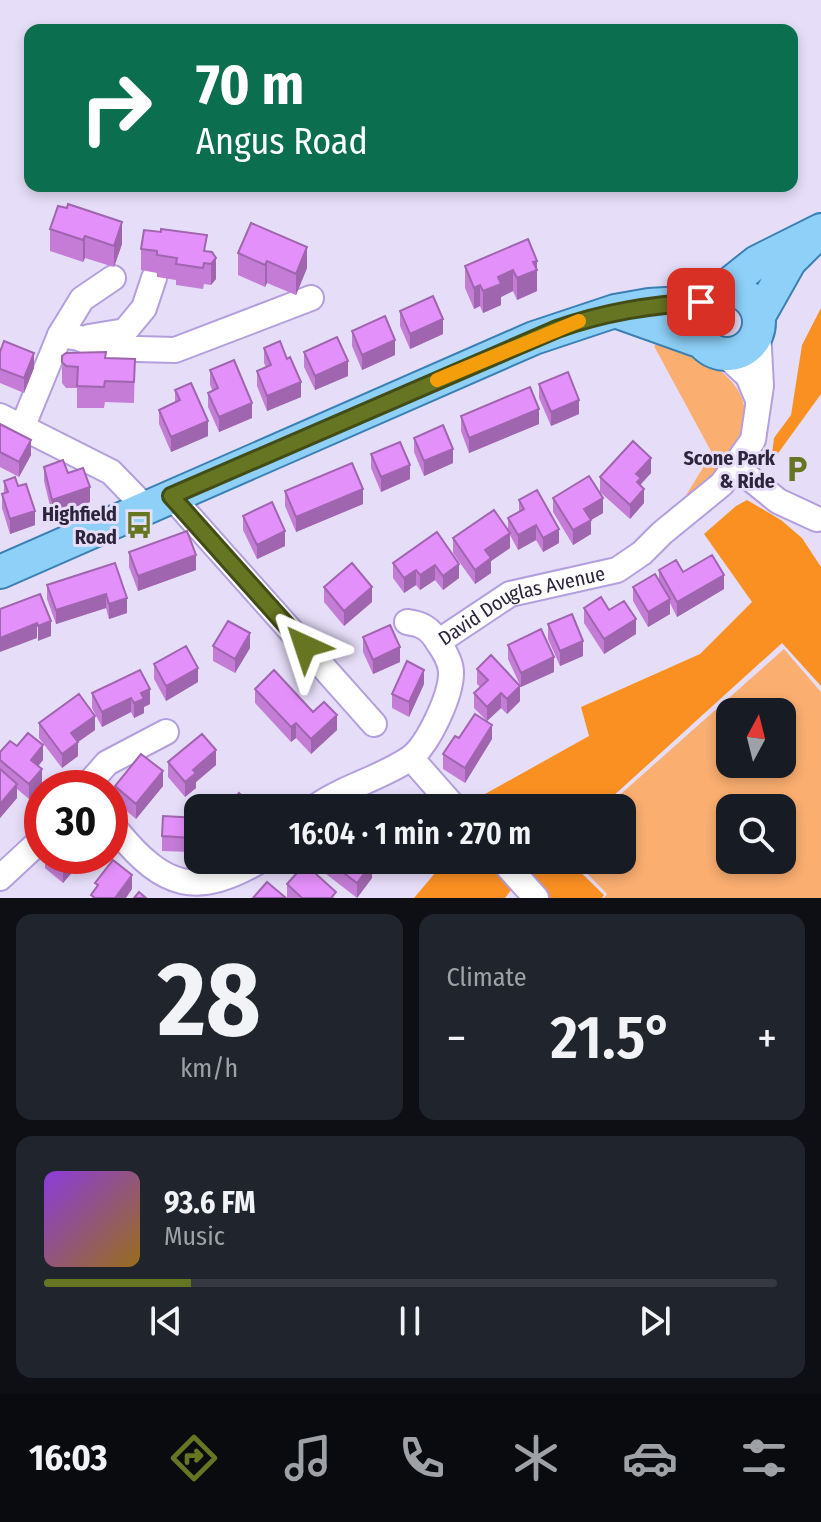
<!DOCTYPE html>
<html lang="en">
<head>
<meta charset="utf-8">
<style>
  :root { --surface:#171b24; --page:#20242c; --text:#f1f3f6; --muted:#9ea1a6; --line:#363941; --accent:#667522 }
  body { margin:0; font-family:"Fira Sans Condensed",sans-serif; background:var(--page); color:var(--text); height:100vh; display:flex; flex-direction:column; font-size:30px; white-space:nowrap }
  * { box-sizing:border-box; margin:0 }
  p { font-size:26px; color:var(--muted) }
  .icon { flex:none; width:44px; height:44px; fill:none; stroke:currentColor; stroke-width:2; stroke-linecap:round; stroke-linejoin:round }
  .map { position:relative; height:898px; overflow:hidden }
  .panel { display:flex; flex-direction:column; gap:16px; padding:16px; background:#0d0f14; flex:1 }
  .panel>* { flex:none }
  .guide { position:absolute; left:24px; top:24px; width:774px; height:168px; border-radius:16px; box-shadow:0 4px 12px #0003; background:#0b6e4f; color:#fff; overflow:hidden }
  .needle { width:52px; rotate:7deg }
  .fabs { position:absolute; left:716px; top:698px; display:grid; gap:16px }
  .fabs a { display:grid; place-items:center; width:80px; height:80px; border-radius:16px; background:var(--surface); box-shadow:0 4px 12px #0003; font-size:40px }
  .speed { position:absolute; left:24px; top:770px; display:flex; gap:16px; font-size:40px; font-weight:700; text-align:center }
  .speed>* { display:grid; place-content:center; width:104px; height:104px; border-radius:50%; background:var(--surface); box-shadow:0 4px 12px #0003; line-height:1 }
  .speed .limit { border:12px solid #d22; background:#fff; color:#111 }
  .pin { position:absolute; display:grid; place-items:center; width:68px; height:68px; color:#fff; margin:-34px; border-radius:16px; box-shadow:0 4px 12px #0006 }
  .me { position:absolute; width:88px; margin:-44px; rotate:318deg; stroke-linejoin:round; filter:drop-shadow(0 0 6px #0008) }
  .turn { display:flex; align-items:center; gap:28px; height:168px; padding:0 40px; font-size:36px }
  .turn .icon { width:104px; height:104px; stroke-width:2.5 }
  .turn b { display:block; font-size:56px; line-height:68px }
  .big { font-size:60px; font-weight:600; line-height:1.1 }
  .panel .card { flex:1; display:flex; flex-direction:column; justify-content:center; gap:12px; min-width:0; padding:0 28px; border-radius:16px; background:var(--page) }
  .panel .dial { align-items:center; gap:0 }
  .dial b { font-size:104px; line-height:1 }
  .song { display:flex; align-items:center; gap:24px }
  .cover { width:96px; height:96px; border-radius:12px; background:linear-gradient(135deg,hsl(270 70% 55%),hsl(40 70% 35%)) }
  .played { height:8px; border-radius:4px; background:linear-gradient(90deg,var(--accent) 20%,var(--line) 20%) }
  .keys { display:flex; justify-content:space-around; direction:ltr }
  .heat { display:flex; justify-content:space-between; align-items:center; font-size:44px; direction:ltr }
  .panel .tiles { flex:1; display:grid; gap:16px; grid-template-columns:1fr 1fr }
  .card:last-child { grid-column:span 2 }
  .trip { position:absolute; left:184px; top:794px; width:452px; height:80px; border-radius:16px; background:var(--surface); box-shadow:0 4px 12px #0003; font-weight:600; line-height:80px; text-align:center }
  .dock { display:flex; height:128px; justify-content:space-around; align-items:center; background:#090b0e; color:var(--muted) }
  .dock .icon { width:56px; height:56px }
  .dock .selected { color:var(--accent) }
  .dock b { font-size:36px; color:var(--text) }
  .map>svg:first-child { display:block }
</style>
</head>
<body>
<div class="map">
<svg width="821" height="898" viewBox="0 0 821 898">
  <rect width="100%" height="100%" fill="#e6def9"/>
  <path fill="#faae70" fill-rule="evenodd" d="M662 340C710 360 768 387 736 449 732 456 729 465 724 471 712 484 694 494 680 505L712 453 654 346Z
    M784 649 821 692V898H604L607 894 574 860H622V808H605ZM730 712H782V764H730ZM730 808H782V860H730Z"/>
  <path fill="#fb9022" d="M821 308V394L771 463 774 438 791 415 802 345Z
    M747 500 781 520 802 538 821 567V686L782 643 600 808H460L589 736 581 707 700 654 752 602 704 534 736 506Z
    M446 860H485L512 889 505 898H414Z
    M507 860H568L604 895 602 898H542Z"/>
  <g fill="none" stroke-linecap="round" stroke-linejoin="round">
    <g stroke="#b49fde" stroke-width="28">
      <g id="minor">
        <path d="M60 335 82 299 113 278"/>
        <path d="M89 337 125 331 144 308 154 278"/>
        <path d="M724 354 748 376 758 400"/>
        <path d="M0 416 111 472 145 507"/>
        <path d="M22 428 60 335 79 338 101 348 175 350 311 298"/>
        <path d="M736 467 778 501 817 519"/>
        <path d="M171 496 374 724"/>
        <path d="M407 622C423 624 430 629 438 642"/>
        <path d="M411 758 455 808"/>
        <path d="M85 788 107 763 166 732"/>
        <path id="s1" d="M314 808C343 787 379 779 409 759 428 746 452 694 451 671 450 660 444 651 438 642L510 594 617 570 642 553 662 533 722 484 753 440 761 386 758 330"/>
        <path d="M110 827 118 832C164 888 197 898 261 860"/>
        <path d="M502 860 536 898"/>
        <path d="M0 878 42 839"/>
      </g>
    </g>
    <g stroke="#3b80b3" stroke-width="36">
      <path id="major" d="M723 289 757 262 821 230
        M695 322a32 32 0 1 1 64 0a32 32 0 1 1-64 0Z
        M615 311 702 342
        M759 316 790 261 810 241
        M0 572 534 338 615 311 649 305 701 302"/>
    </g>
    <use href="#minor" stroke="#fff" stroke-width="24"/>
    <use href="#major" stroke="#8ed0f8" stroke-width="32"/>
  </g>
  <path fill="#c47cd7" d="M50 229 122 244 114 267 85 258 83 262 50 251Z
    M528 239 537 282V291L517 300 513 291 501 297V305L483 313 480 306 474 309 465 288V266Z
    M141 249 212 252 216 279 211 285 204 284 203 289 176 285V280L157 277V273L141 270Z
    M238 253 307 268 296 295 267 283 265 287 238 275Z
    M400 311 443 334 410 349 400 326Z
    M352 331 395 355 362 370 352 346Z
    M264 348 301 397 267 411 257 386V371L266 367 264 363Z
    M0 352 34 368 24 393 0 383Z
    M304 352 348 376 315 390 304 367Z
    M62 356 135 359 134 403 105 402 104 408H77V388H66L62 383Z
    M210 370 252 418 219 432 208 407V393L213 391 210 385Z
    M539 384 579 414 551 426 539 398Z
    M175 390 208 436 171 452 159 424V410L175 403Z
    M461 416 539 424 469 453 461 431Z
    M0 424 31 455 19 477 0 467Z
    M414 438 453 463 424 476 414 452Z
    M371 454 410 479 381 492 371 468Z
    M44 467 68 473 90 502 52 514 44 481Z
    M651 473 641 484 644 503 630 519 600 492V477Z
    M4 481 18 486 35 525 10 534 2 508V494L4 493Z
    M285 491 363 504 296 532 285 506Z
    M553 498 603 513 591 520V534L573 545 553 512Z
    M519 500 559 543 543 552 536 540 518 550 510 535V548L491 561V573L475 584 453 553V538L508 531V518L519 512Z
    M243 516 285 546 257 559 243 530Z
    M437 532 459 578 443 590 435 580 420 590 416 585 404 593 393 578V563Z
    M129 552 196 570 138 591 129 567Z
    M659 570 683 572 724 589 677 617 670 603V614L648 627 633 601V587L659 581Z
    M47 585 127 598V613L109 619 106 608 56 624 47 599Z
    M324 587 372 602 344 626 324 602Z
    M584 608 609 610 636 634 604 654 584 623Z
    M548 624 583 656 560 666 548 639Z
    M363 637 400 662 373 674 363 652Z
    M508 645 554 672 520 687V701L507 714 501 708 487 721 474 708V693L480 687 477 684V669L520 685 508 659Z
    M213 646 250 648 235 673 213 661Z
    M154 664 198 682 166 701 154 679Z
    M140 670 150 704 144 707V713L134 718 131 712 102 727 92 708V693Z
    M424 684 409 717 392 708V694Z
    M255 689 313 712 337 730 311 754 296 738 291 742 255 703Z
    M39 723 95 730 78 742V756L62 768 39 738Z
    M492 739 465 783 443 769V754Z
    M17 746 43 760 38 766 42 784 29 799 17 789V798L0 818V752Z
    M168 762 216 765 196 782V788L185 797 168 777Z
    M115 786H163L136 819 115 801Z
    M198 818V858H192V852L162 851V836Z
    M45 856H86L63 883 45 868Z
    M321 860H368L372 878 357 898 321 870Z
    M287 884 336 898H287Z"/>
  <path fill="#a065af" d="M122 222V244L114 267V246Z
    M85 236V258L83 262V240Z
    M307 247V268L296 295V274Z
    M216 258V279L211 285V264Z
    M267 261V283L265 287V265Z
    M537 261V291L517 300V278L533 262Z
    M513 270V291L501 297V305L483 313V291L498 277Z
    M480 285V306L474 309V288Z
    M443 319V334L410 349V334Z
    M395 340V355L362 370V355Z
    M34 353V368L24 393V378Z
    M348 361V376L315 390V376Z
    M301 382V397L267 411V396Z
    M579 400V414L551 426V412Z
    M252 403V418L219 432V417Z
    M539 409V424L469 453V438Z
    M208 421V436L171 452V437Z
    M31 440V455L19 477V462Z
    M453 449V463L424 476V461Z
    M651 458V473L641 484V493L644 489V503L630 519V505L636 474Z
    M410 465V479L381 492V477Z
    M90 487V502L52 514V500Z
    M363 489V504L296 532V517Z
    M603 498V513L591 520V534L573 545V530L584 509Z
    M35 511V525L10 534V519Z
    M536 525V540L518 550V535Z
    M559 529V543L543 552V538Z
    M285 531V546L257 559V545Z
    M510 533V548L491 561V573L475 584V570L485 550Z
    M196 555V570L138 591V576Z
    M459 564V578L443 590V576Z
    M435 565V580L420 590V575Z
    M416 570V585L404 593V578Z
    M724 575V589L677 617V602Z
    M372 587V602L344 626V611Z
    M106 594V608L56 624V610Z
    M127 598V613L109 619V604Z
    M670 599V614L648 627V612Z
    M636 619V634L604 654V639Z
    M51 621V636L38 641V626Z
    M37 623V638L0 652V638Z
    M250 633V648L235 673V659Z
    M583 641V656L560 666V651Z
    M400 647V662L373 674V660Z
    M554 657V672L521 687V673Z
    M198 668V682L166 701V686Z
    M424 670V684L409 717V702Z
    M520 686V701L507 714V699Z
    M150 689V704L144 707V713L134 718V703L141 693Z
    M501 693V708L487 721V707Z
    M131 698V712L102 727V712Z
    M337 715V730L311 754V739Z
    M95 716V730L78 742V756L62 768V754L71 733Z
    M296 723V738L291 742V727Z
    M492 725V739L465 783V768Z
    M43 745V760L31 775V760Z
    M216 750V765L196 782V788L185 797V782L193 770Z
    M42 769V784L29 799V784Z
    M163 771V786L136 819V804Z
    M17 784V798L0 818V804Z
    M74 856H86L63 883V869Z
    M372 863V878L357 898V883Z
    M132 875V889L126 898H115Z"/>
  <path fill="#e490fa" stroke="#a065af" stroke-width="2" d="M68 204 122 222 114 246 85 236 83 240 50 229 58 206 67 208Z
    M251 223 307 247 296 274 267 261 265 265 238 253Z
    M161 229 207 235 204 251 212 252 216 258 211 264 204 263 203 268 176 264 177 258 157 255V251L141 249 144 230 161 232Z
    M528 239 537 261 533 262 537 270 517 278 513 270 498 277 501 284 483 291 480 285 474 288 465 266Z
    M433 296 443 319 410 334 400 311Z
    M385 316 395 340 362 355 352 331Z
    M337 337 348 361 315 376 304 352Z
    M4 341 34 353 24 378 0 369V352Z
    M280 341 287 359 290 357 301 382 267 396 257 371 271 365 264 348Z
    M106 352 105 358 135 359 134 382 105 381 104 387 77 386 78 367 66 366 62 362V356L66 353Z
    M234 360 252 403 219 417 208 393 218 388 210 370Z
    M568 372 579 400 551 412 539 384Z
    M191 383 208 421 171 437 159 410 180 400 175 390Z
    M530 387 539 409 469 438 461 416Z
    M0 424 31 440 19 462 0 452Z
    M443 425 453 449 424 461 414 438Z
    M633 441 651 458 636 474 641 478 637 482 644 489 630 505 600 477Z
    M400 442 410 465 381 477 371 454Z
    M63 460 68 473 83 468 90 487 52 500 44 467Z
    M352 463 363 489 296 517 285 491Z
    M589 476 603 498 584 509 591 520 573 530 553 498Z
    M15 477 18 486 26 484 35 511 10 519 2 494 8 492 4 481Z
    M537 490 559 529 543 538 536 525 518 535 508 518 524 509 519 500Z
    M272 502 285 531 257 545 243 516Z
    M494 510 510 533 485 550 491 558 475 570 453 538Z
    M187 531 196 555 138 576 129 552Z
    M437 532 459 564 443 576 435 565 420 575 416 570 404 578 393 563Z
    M712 555 724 575 677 602 659 570 676 560 683 572Z
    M115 563 127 598 109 604 106 594 56 610 47 585Z
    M352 563 372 587 344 611 324 587Z
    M655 574 670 599 648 612 633 587Z
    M40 594 51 621 38 626 37 623 0 638V609Z
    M601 597 609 610 624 601 636 619 604 639 584 608Z
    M572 614 583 641 560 651 548 624Z
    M228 621 250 633 235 659 213 646Z
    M390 625 400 647 373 660 363 637Z
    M541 629 554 657 521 673 508 645Z
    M186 646 198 668 166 686 154 664Z
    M491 655 520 686 507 699 501 693 487 707 474 693 488 680 477 669Z
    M407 661 424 670 409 702 392 694Z
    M140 670 150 689 141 693 144 699 134 703 131 698 102 712 92 693Z
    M274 670 313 712 324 702 337 715 311 739 296 723 291 727 255 689Z
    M79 694 95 716 71 733 78 742 62 754 39 723Z
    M475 714 492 725 465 768 443 754 455 736 459 738Z
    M28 733 43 745 31 760 42 769 29 784 0 760V752L10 741 17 746Z
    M202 734 216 750 193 770 196 773 185 782 168 762Z
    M141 754 163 771 136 804 115 786Z
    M0 769 17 784 0 804Z
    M239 793 254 808H225Z
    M402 798 414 808H394Z
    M163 816 198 818V844L192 843V838L162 836Z
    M48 856H74L63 869Z
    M113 860 132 875 115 898H95L91 895 98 885 95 883Z
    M327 860H368L372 863 357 883Z
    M305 864 336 892 331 898H302L287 884Z
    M267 882 286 898H253Z
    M139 892 146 898H134Z"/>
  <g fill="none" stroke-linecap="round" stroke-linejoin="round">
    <g stroke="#424c16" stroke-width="20">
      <path id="route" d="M305 646 171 496 557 329C605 312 650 305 701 302"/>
    </g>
    <use href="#route" stroke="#667522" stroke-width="14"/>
    <path stroke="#f59e0b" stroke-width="14" d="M437 380 579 321"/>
  </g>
  <defs>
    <g id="parking-bare" transform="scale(2.16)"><path d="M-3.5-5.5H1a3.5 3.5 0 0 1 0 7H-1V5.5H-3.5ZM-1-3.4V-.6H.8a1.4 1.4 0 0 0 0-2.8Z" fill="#667522" stroke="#e6def9" stroke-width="2.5" paint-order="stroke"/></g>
    <g id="bus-bare" transform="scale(2.16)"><path d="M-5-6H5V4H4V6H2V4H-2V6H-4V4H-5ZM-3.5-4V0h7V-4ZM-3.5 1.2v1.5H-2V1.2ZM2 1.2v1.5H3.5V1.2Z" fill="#667522" stroke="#e6def9" stroke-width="2.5" paint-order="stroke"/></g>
  </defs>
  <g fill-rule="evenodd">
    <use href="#parking-bare" x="797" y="469"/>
    <use href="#bus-bare" x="139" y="525"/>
  </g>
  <g text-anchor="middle" stroke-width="6" stroke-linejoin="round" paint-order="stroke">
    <g font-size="20" font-weight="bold" fill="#2d243d" stroke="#e6def9" text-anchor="end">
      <text x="775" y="465">Scone Park<tspan x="775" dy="23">&amp; Ride</tspan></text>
      <text x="117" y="521">Highfield<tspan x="117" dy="23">Road</tspan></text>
    </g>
    <g font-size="20" fill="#2d243d" stroke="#e6def9">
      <text dy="7" stroke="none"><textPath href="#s1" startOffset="332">David Douglas Avenue</textPath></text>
    </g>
  </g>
</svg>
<div class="fabs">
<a><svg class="needle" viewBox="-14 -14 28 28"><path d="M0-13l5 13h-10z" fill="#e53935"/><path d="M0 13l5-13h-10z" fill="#9ea1a6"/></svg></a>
<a><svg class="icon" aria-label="search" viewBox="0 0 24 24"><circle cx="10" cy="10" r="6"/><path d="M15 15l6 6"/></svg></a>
</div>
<div class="speed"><div class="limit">30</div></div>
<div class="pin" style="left:701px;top:302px;background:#d93025"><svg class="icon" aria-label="arrive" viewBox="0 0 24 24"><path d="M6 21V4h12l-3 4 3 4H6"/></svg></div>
<svg class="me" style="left:305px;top:646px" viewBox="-20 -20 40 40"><path d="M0-17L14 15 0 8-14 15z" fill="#667522" stroke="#fff" stroke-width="4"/></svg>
<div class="trip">16:04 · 1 min · 270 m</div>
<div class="guide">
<div class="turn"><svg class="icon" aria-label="right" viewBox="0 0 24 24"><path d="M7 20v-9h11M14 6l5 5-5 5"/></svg><div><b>70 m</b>Angus Road</div></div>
</div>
</div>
<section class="panel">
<div class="tiles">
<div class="card dial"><b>28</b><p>km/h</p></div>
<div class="card"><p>Climate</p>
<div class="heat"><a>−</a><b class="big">21.5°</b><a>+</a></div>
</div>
<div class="card">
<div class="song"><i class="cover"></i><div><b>93.6 FM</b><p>Music</p></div></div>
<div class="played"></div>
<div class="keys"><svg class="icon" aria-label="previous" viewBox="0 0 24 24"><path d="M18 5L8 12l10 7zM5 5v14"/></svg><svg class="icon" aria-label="pause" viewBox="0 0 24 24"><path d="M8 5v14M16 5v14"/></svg><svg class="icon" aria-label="next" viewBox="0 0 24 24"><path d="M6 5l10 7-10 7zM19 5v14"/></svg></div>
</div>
</div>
</section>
<nav class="dock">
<b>16:03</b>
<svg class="icon selected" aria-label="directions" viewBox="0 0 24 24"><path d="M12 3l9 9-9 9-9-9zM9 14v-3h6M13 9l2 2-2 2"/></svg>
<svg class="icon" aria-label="music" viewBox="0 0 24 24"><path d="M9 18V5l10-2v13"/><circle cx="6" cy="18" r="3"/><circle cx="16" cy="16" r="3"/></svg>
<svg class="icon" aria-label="phone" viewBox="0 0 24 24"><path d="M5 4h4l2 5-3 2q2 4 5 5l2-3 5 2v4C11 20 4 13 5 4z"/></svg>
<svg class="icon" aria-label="climate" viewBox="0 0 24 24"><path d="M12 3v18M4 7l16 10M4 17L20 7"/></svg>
<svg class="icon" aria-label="car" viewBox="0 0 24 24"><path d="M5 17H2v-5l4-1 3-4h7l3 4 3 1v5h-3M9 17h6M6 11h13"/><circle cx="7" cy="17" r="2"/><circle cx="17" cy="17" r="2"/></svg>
<svg class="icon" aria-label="filters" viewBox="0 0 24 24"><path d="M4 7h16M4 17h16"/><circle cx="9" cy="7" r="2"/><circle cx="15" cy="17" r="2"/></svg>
</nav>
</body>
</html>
